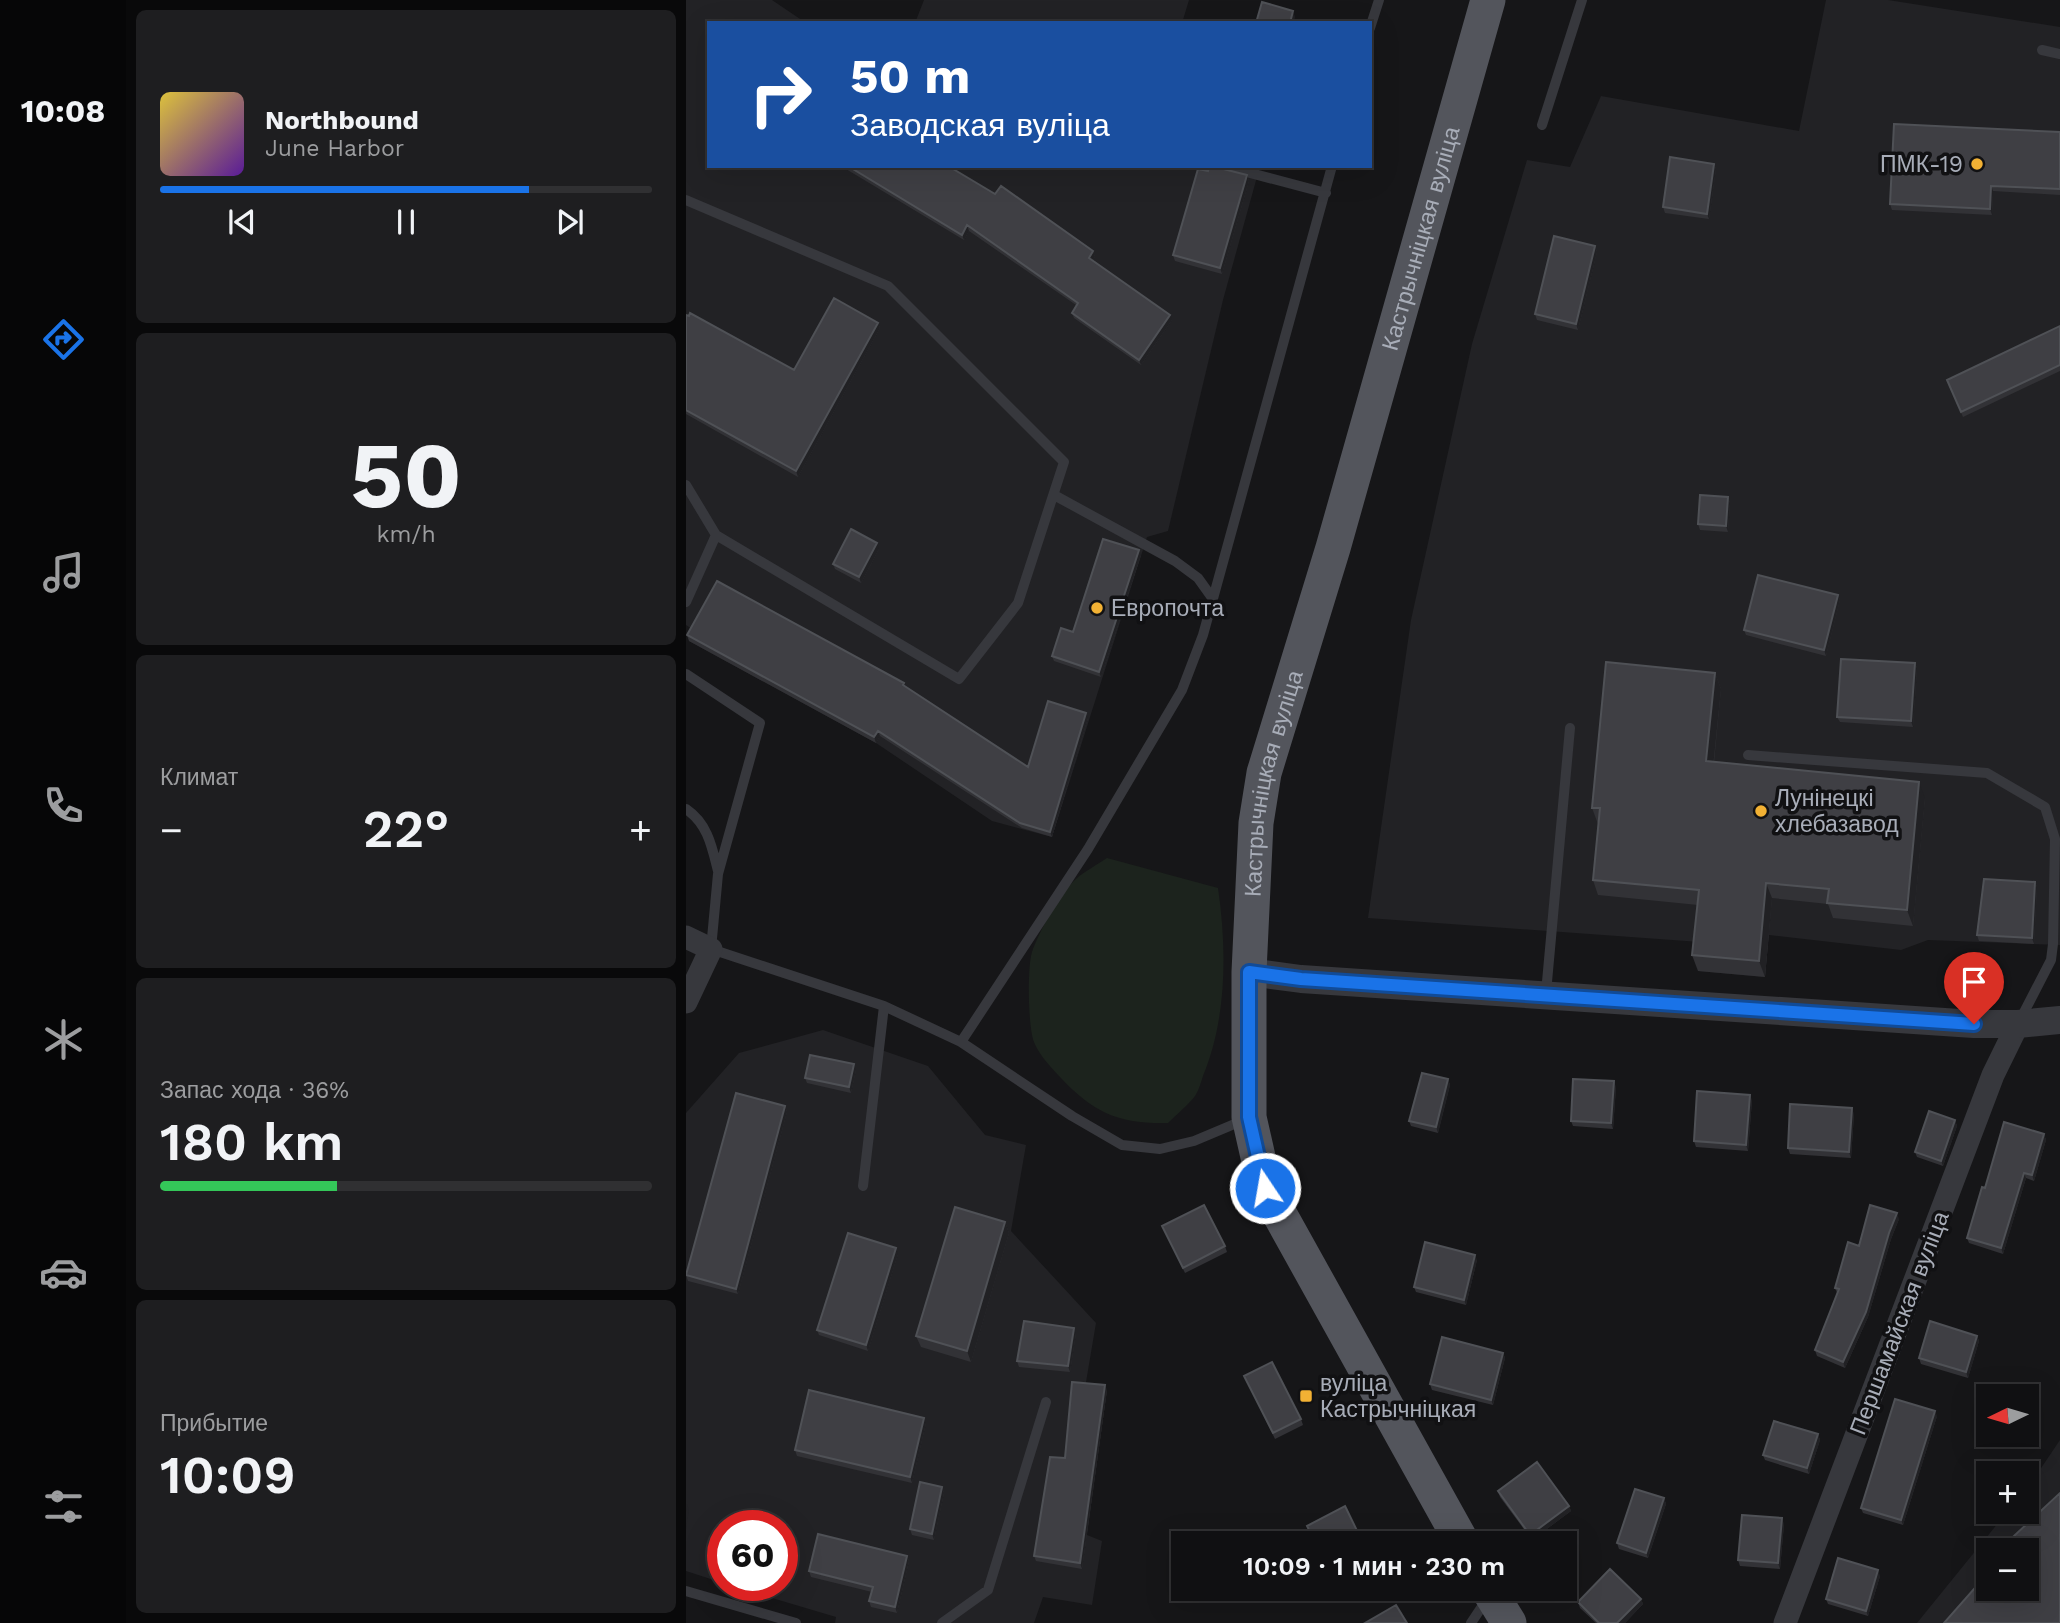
<!DOCTYPE html>
<html lang="ru">
<head>
<meta charset="utf-8">
<style>
  :root { --surface:#101012; --page:#1e1e20; --text:#f1f3f6; --muted:#9c9d9f; --line:#303032; --accent:#1a73e8 }
  body { margin:0; font-family:"Work Sans",sans-serif; background:var(--page); color:var(--text); height:100vh; display:flex; flex-direction:column; font-size:26px; white-space:nowrap }
  * { box-sizing:border-box; margin:0 }
  p { font-size:23px; color:var(--muted) }
  .icon { flex:none; width:38px; height:38px; fill:none; stroke:currentColor; stroke-width:2; stroke-linecap:round; stroke-linejoin:round }
  .map { position:relative; flex:1; overflow:hidden }
  .panel { display:flex; flex-direction:column; gap:10px; padding:10px; background:#09090a; width:560px }
  .panel>* { flex:none }
  .guide { position:absolute; left:21px; top:21px; width:665px; height:147px; border-radius:0px; box-shadow:0 7px 28px #0002,0 0 0 2px var(--line); background:#1a4fa0; color:#fff; overflow:hidden }
  .needle { width:46px; rotate:265deg }
  .tools { position:absolute; left:1290px; top:1384px; display:grid; gap:14px }
  .tools a { display:grid; place-items:center; width:63px; height:63px; border-radius:0px; background:var(--surface); box-shadow:0 7px 28px #0002,0 0 0 2px var(--line); font-size:35px }
  .speed { position:absolute; left:21px; top:1510px; display:flex; gap:14px; font-size:35px; font-weight:700; text-align:center }
  .speed>* { display:grid; place-content:center; width:91px; height:91px; border-radius:50%; background:var(--surface); box-shadow:0 7px 28px #0002,0 0 0 2px var(--line); line-height:1 }
  .speed .limit { border:10px solid #d22; background:#fff; color:#111 }
  .pin { position:absolute; display:grid; place-items:center; width:60px; height:60px; color:#fff; margin:-72px -30px; border-radius:50% 50% 50% 0; rotate:-45deg; box-shadow:0 0 7px #0007 }
  .pin .icon { rotate:45deg }
  .me { position:absolute; width:77px; margin:-38px; rotate:348deg; stroke-linejoin:round; filter:drop-shadow(0 0 5px #0008) }
  .turn { display:flex; align-items:center; gap:24px; height:147px; padding:0 28px; font-size:32px }
  .turn .icon { width:91px; height:91px; stroke-width:2.5 }
  .turn b { display:block; font-size:49px; line-height:60px }
  .big { font-size:52px; font-weight:600; line-height:1.1 }
  .panel .tile { flex:1; display:flex; flex-direction:column; justify-content:center; gap:10px; min-width:0; padding:0 24px; border-radius:10px; background:var(--page) }
  .panel .dial { align-items:center; gap:0 }
  .dial b { font-size:91px; line-height:1 }
  .song { display:flex; align-items:center; gap:21px }
  .cover { width:84px; height:84px; border-radius:10px; background:linear-gradient(135deg,hsl(50 70% 55%),hsl(270 70% 35%)) }
  .played { height:7px; border-radius:4px; background:linear-gradient(90deg,var(--accent) 75%,var(--line) 75%) }
  .keys { display:flex; justify-content:space-around; direction:ltr }
  .heat { display:flex; justify-content:space-between; align-items:center; font-size:38px; direction:ltr }
  .charge { height:10px; border-radius:5px; background:linear-gradient(90deg,#34c759 36%,var(--line) 0) }
  .trip { position:absolute; left:485px; top:1531px; width:406px; height:70px; border-radius:0px; background:var(--surface); box-shadow:0 7px 28px #0002,0 0 0 2px var(--line); font-weight:600; line-height:70px; text-align:center }
  main { display:flex; flex:1; min-height:0 }
  .menu { display:flex; flex-direction:column; width:126px; justify-content:space-around; align-items:center; background:#060607; color:var(--muted) }
  .menu .icon { width:49px; height:49px }
  .menu .current { color:var(--accent) }
  .menu b { font-size:32px; color:var(--text) }
  .map>svg:first-child { display:block }
</style>
</head>
<body>
<main>
<nav class="menu">
<b>10:08</b>
<svg class="icon current" aria-label="directions" viewBox="0 0 24 24"><path d="M12 3l9 9-9 9-9-9zM9 14v-3h6M13 9l2 2-2 2"/></svg>
<svg class="icon" aria-label="music" viewBox="0 0 24 24"><path d="M9 18V5l10-2v13"/><circle cx="6" cy="18" r="3"/><circle cx="16" cy="16" r="3"/></svg>
<svg class="icon" aria-label="phone" viewBox="0 0 24 24"><path d="M5 4h4l2 5-3 2q2 4 5 5l2-3 5 2v4C11 20 4 13 5 4z"/></svg>
<svg class="icon" aria-label="climate" viewBox="0 0 24 24"><path d="M12 3v18M4 7l16 10M4 17L20 7"/></svg>
<svg class="icon" aria-label="car" viewBox="0 0 24 24"><path d="M5 17H2v-5l4-1 3-4h7l3 4 3 1v5h-3M9 17h6M6 11h13"/><circle cx="7" cy="17" r="2"/><circle cx="17" cy="17" r="2"/></svg>
<svg class="icon" aria-label="filters" viewBox="0 0 24 24"><path d="M4 7h16M4 17h16"/><circle cx="9" cy="7" r="2"/><circle cx="15" cy="17" r="2"/></svg>
</nav>
<section class="panel">
<div class="tile">
<div class="song"><i class="cover"></i><div><b>Northbound</b><p>June Harbor</p></div></div>
<div class="played"></div>
<div class="keys"><svg class="icon" aria-label="previous" viewBox="0 0 24 24"><path d="M18 5L8 12l10 7zM5 5v14"/></svg><svg class="icon" aria-label="pause" viewBox="0 0 24 24"><path d="M8 5v14M16 5v14"/></svg><svg class="icon" aria-label="next" viewBox="0 0 24 24"><path d="M6 5l10 7-10 7zM19 5v14"/></svg></div>
</div>
<div class="tile dial"><b>50</b><p>km/h</p></div>
<div class="tile"><p>Климат</p>
<div class="heat"><a>−</a><b class="big">22°</b><a>+</a></div>
</div>
<div class="tile"><p>Запас хода · 36%</p><b class="big">180 km</b><div class="charge"></div></div>
<div class="tile"><p>Прибытие</p><b class="big">10:09</b></div>
</section>
<div class="map">
<svg width="1374" height="1623" viewBox="0 0 1374 1623">
  <rect width="100%" height="100%" fill="#161618"/>
  <path fill="#222225" fill-rule="evenodd" d="M0 0H86L120 23H23V166H574L537 300 482 531 461 537 366 837 306 821 190 743 3 641 9 631 0 625Z
    M238 0H503L496 23H229Z
    M1140 0H1202L1374 27V945L1242 940 1215 950 1083 935 1079 977 1012 971 1014 942 682 918 725 620 786 344 841 160 884 167 915 96 1113 131Z
    M137 1030 242 1066 299 1135 340 1145 325 1231 410 1323 399 1388 421 1390 401 1535 416 1541 406 1605 357 1597 348 1623H149L150 1617 46 1586H96V1526H37V1583L0 1571V1113L53 1053Z
    M1374 1440V1623H1231L1321 1512H1340L1341 1489ZM1302 1550H1340V1589H1302Z"/>
  <path fill="#1c231d" d="M421 858 532 888C541 949 541 1018 517 1076 515 1082 513 1090 509 1096 502 1105 491 1114 482 1123 432 1124 408 1113 374 1077 365 1067 353 1055 348 1042 342 1027 341 968 346 952 353 932 374 893 390 879 399 871 411 865 421 858Z"/>
  <g fill="none" stroke-linecap="round" stroke-linejoin="round">
    <path stroke="#37383d" stroke-width="10" d="M684 28 693 0
      M1356 50 1374 54
      M856 125 896 0
      M538 166 640 193
      M0 200 202 286 378 462 332 603 273 679 30 535
      M0 485 30 535 0 602
      M368 495 489 561 512 578 527 599
      M0 674 74 723 32 874 25 949 198 1006 275 1042 386 1116 436 1145 474 1149 508 1141 558 1120
      M1062 755 1301 773 1359 807 1369 839 1367 944 1365 960 1333 1022
      M0 809C22 824 26 847 32 871
      M860 993 884 728
      M275 1042 402 849 496 690 517 635 646 166
      M177 1186 198 1006
      M0 1591 110 1623
      M256 1623 302 1590 360 1402
      M785 1623 801 1599"/>
    <path stroke="#37383d" stroke-width="23" d="M0 937 25 949 0 1002
      M1099 1623 1307 1075 1332 1024"/>
    <path stroke="#37383d" stroke-width="28" d="M563 972 615 979 1288 1024H1332L1374 1020"/>
    <g stroke="#53555c" stroke-width="35">
      <path id="s1" d="M777 1544 579 1188 563 1117V972L570 823 578 773 647 548 802 0"/>
      <path d="M802 1589 823 1623"/>
    </g>
  </g>
  <path fill="#323236" d="M1374 132V195L1307 191 1306 215 1206 210 1204 204Z
    M1028 164 1030 169 1023 219 979 213 977 207Z
    M155 166H262L407 251 409 257 407 260 486 320 455 365 388 318 386 313 390 305 283 231 278 240Z
    M533 168 561 175 563 181 536 274 489 261 487 255 522 171Z
    M909 246 911 252 892 330 851 320 849 314Z
    M0 315 108 370 192 323 194 328 112 477 0 414Z
    M1374 326V371L1277 417 1263 386Z
    M1042 497 1044 503 1042 532 1014 530 1012 524Z
    M193 549 175 583 149 569 147 564Z
    M455 555 415 677 368 661 366 656Z
    M1152 595 1154 600 1140 656 1060 635 1058 630Z
    M1 635 219 687 342 767 402 718 366 837 336 828 194 736 190 743 3 641Z
    M1229 663 1231 668 1227 727 1154 722 1151 717Z
    M1029 673 1035 689 1028 762 1239 798 1227 926 1147 918 1142 904 1086 898 1079 977 1012 971 1006 955 1012 905 912 895 907 880 912 824 906 808Z
    M1349 882 1351 887 1348 944 1293 941 1291 935Z
    M170 1070 165 1093 121 1083 119 1078Z
    M762 1079 764 1085 752 1133 725 1126 723 1121Z
    M930 1087 927 1129 887 1126 885 1121Z
    M1066 1100 1062 1151 1010 1147 1008 1141Z
    M99 1106 101 1112 52 1294 2 1281 0 1275Z
    M1168 1114 1165 1158 1104 1154 1102 1148Z
    M1269 1120 1271 1126 1257 1166 1231 1157 1229 1152Z
    M1358 1134 1360 1140 1348 1181 1340 1178 1317 1254 1283 1243 1281 1238 1299 1188Z
    M1213 1219 1205 1239 1182 1317 1159 1368 1131 1356 1129 1350 1151 1293 1149 1288 1173 1246Z
    M319 1222 323 1233 285 1362 235 1347 230 1336Z
    M476 1226 539 1246 541 1252 499 1273Z
    M212 1254 182 1351 133 1335 131 1330Z
    M791 1260 780 1305 730 1292 728 1287Z
    M390 1333 384 1372 333 1367 331 1361Z
    M1291 1336 1293 1341 1282 1378 1235 1364 1233 1358Z
    M817 1353 819 1358 807 1405 746 1390 744 1384Z
    M558 1376 615 1419 617 1425 589 1439Z
    M421 1390 396 1569 350 1561 348 1556 379 1458Z
    M1251 1416 1217 1525 1177 1513 1175 1508Z
    M240 1423 226 1483 111 1456 109 1450Z
    M1132 1434 1134 1440 1123 1474 1079 1460 1077 1455Z
    M256 1487 258 1493 248 1540 226 1535 224 1529Z
    M812 1491 883 1506 885 1511 846 1540 814 1497Z
    M978 1498 980 1504 962 1558 933 1549 931 1543Z
    M1098 1524 1094 1569 1054 1566 1052 1560Z
    M221 1556 223 1561 211 1613 185 1607 183 1601 186 1592 125 1577 123 1571Z
    M1194 1576 1182 1616 1142 1604 1140 1599Z
    M955 1599 957 1604 939 1623H910L894 1608 892 1602Z"/>
  <path fill="#212124" d="M607 11 609 17 608 23H604Z
    M1028 164 1030 169 1023 219 1021 214Z
    M561 175 563 181 536 274 534 268Z
    M1305 186 1307 191 1306 215 1304 209Z
    M281 225 283 231 278 240 276 235Z
    M909 246 911 252 892 330 890 324Z
    M407 251 409 257 405 263 403 258Z
    M484 315 486 320 455 365 453 360Z
    M192 323 194 328 112 477 110 471Z
    M1042 497 1044 503 1042 532 1040 526Z
    M191 543 193 549 175 583 173 577Z
    M453 550 455 555 415 677 413 672Z
    M1152 595 1154 600 1140 656 1138 650Z
    M1229 663 1231 668 1227 727 1225 721Z
    M1029 673 1035 689 1026 777 1020 761Z
    M400 713 402 718 366 837 364 832Z
    M192 731 194 736 190 743 188 737Z
    M1233 782 1239 798 1227 926 1221 910Z
    M1349 882 1351 887 1348 944 1346 938Z
    M1080 883 1086 898 1079 977 1073 961Z
    M168 1064 170 1070 165 1093 163 1087Z
    M762 1079 764 1085 752 1133 750 1127Z
    M928 1081 930 1087 927 1129 925 1123Z
    M1064 1095 1066 1100 1062 1151 1060 1145Z
    M99 1106 101 1112 52 1294 50 1289Z
    M1166 1108 1168 1114 1165 1158 1163 1152Z
    M1269 1120 1271 1126 1257 1166 1255 1161Z
    M1358 1134 1360 1140 1348 1181 1346 1175Z
    M1338 1173 1340 1178 1317 1254 1315 1248Z
    M1211 1213 1213 1219 1205 1239 1182 1317 1159 1368 1157 1362 1203 1233Z
    M319 1222 323 1233 285 1362 281 1351Z
    M210 1248 212 1254 182 1351 180 1345Z
    M789 1255 791 1260 780 1305 778 1300Z
    M388 1328 390 1333 384 1372 382 1366Z
    M1291 1336 1293 1341 1282 1378 1280 1372Z
    M817 1353 819 1358 807 1405 805 1400Z
    M419 1385 421 1390 396 1569 394 1563Z
    M1249 1411 1251 1416 1217 1525 1215 1520Z
    M238 1418 240 1423 226 1483 224 1477Z
    M1132 1434 1134 1440 1123 1474 1121 1468Z
    M256 1487 258 1493 248 1540 246 1534Z
    M978 1498 980 1504 962 1558 960 1553Z
    M1 1504 3 1510 0 1529V1512Z
    M883 1506 885 1511 846 1540 844 1535Z
    M1096 1518 1098 1524 1094 1569 1092 1563Z
    M221 1556 223 1561 211 1613 209 1607Z
    M1192 1570 1194 1576 1182 1616 1180 1611Z
    M955 1599 957 1604 939 1623H931Z"/>
  <path fill="#3f3f44" stroke="#4f5156" stroke-width="2" d="M576 2 607 11 604 23H570Z
    M1208 124 1374 132V189L1305 186 1304 209 1204 204Z
    M984 157 1028 164 1021 214 977 207Z
    M162 166H262L309 194 315 186 407 251 403 258 484 315 453 360 386 313 392 303 281 225 276 235Z
    M523 166H532L533 168 561 175 534 268 487 255 512 169 522 171Z
    M868 236 909 246 890 324 849 314Z
    M148 298 192 323 110 471 0 410V315L3 316 4 313 108 370Z
    M1374 326V365L1275 412 1261 380Z
    M1014 495 1042 497 1040 526 1012 524Z
    M165 529 191 543 173 577 147 564Z
    M417 539 453 550 413 672 366 656 375 628 387 632Z
    M1072 575 1152 595 1138 650 1058 630Z
    M31 581 218 683 217 685 342 767 362 701 400 713 364 832 334 823 192 731 188 737 1 635Z
    M1155 659 1229 663 1225 721 1151 717Z
    M920 662 1029 673 1020 761 1233 782 1221 910 1141 903 1143 889 1080 883 1073 961 1006 955 1013 890 907 880 914 808H906Z
    M1298 879 1349 882 1346 938 1291 935Z
    M124 1055 168 1064 163 1087 119 1078Z
    M736 1073 762 1079 750 1127 723 1121Z
    M887 1079 928 1081 925 1123 885 1121Z
    M1011 1091 1064 1095 1060 1145 1008 1141Z
    M50 1093 99 1106 50 1289 0 1275Z
    M1104 1104 1166 1108 1163 1152 1102 1148Z
    M1243 1111 1269 1120 1255 1161 1229 1152Z
    M1318 1122 1358 1134 1346 1175 1338 1173 1315 1248 1281 1238 1296 1187 1299 1188Z
    M518 1205 539 1246 497 1268 476 1226Z
    M1184 1205 1211 1213 1203 1233 1180 1312 1157 1362 1129 1350 1153 1289 1149 1288 1162 1242 1173 1246Z
    M269 1207 319 1222 281 1351 230 1336Z
    M162 1233 210 1248 180 1345 131 1330Z
    M739 1242 789 1255 778 1300 728 1287Z
    M338 1321 388 1328 382 1366 331 1361Z
    M1244 1321 1291 1336 1280 1372 1233 1358Z
    M756 1337 817 1353 805 1400 744 1384Z
    M586 1362 615 1419 587 1433 558 1376Z
    M386 1382 419 1385 394 1563 348 1556 364 1457 379 1458Z
    M123 1390 238 1418 224 1477 109 1450Z
    M1209 1399 1249 1411 1215 1520 1175 1508Z
    M1088 1421 1132 1434 1121 1468 1077 1455Z
    M851 1462 883 1506 844 1535 812 1491Z
    M234 1482 256 1487 246 1534 224 1529Z
    M949 1489 978 1498 960 1553 931 1543Z
    M1374 1493V1623H1258L1296 1580 1290 1573 1302 1561V1589H1340V1550H1313Z
    M659 1506 677 1543 630 1544 621 1526Z
    M1056 1515 1096 1518 1092 1563 1052 1560Z
    M132 1534 221 1556 209 1607 183 1601 187 1587 123 1571Z
    M1152 1558 1192 1570 1180 1611 1140 1599Z
    M924 1569 955 1599 931 1623H913L892 1602Z
    M710 1605 721 1623H679Z"/>
  <g fill="none" stroke-linecap="round" stroke-linejoin="round">
    <g stroke="#114b97" stroke-width="18">
      <path id="route" d="M579 1188 563 1117V972L615 979 1288 1024"/>
    </g>
    <use href="#route" stroke="#1a73e8" stroke-width="12"/>
  </g>
  <g fill="#f2b134" stroke="#111113" stroke-width="2.5">
    <circle cx="1291" cy="164" r="7"/>
    <circle cx="411" cy="608" r="7"/>
    <circle cx="1075" cy="811" r="7"/>
    <rect x="613" y="1389" width="14" height="14" rx="3.5"/>
  </g>
  <g text-anchor="middle" stroke-width="7" stroke-linejoin="round" paint-order="stroke">
    <g font-size="23" fill="#a8adb8" stroke="#111113" text-anchor="start">
      <text x="1277" y="172" text-anchor="end">ПМК-19</text>
      <text x="425" y="616">Европочта</text>
      <text x="1089" y="806">Лунінецкі<tspan x="1089" dy="26">хлебазавод</tspan></text>
      <text x="634" y="1391">вуліца<tspan x="634" dy="26">Кастрычніцкая</tspan></text>
    </g>
    <g font-size="23" fill="#a8adb8" stroke="#111113">
      <text dy="8" stroke="none"><textPath href="#s1" startOffset="1382">Кастрычніцкая вуліца</textPath></text>
      <text dy="8" stroke="none"><textPath href="#s1" startOffset="816">Кастрычніцкая вуліца</textPath></text>
      <text transform="translate(1213 1323) rotate(-69)" y="8">Першамайская вуліца</text>
    </g>
  </g>
</svg>
<div class="tools">
<a><svg class="needle" viewBox="-14 -14 28 28"><path d="M0-13l5 13h-10z" fill="#e53935"/><path d="M0 13l5-13h-10z" fill="#9c9d9f"/></svg></a>
<a>+</a>
<a>−</a>
</div>
<div class="speed"><div class="limit">60</div></div>
<div class="pin" style="left:1288px;top:1024px;background:#d93025"><svg class="icon" aria-label="arrive" viewBox="0 0 24 24"><path d="M6 21V4h12l-3 4 3 4H6"/></svg></div>
<svg class="me" style="left:579px;top:1188px" viewBox="-20 -20 40 40"><circle r="17" fill="#1a73e8" stroke="#fff" stroke-width="3"/><path d="M0-11L8 9 0 5-8 9z" fill="#fff"/></svg>
<div class="trip">10:09 · 1 мин · 230 m</div>
<div class="guide">
<div class="turn"><svg class="icon" aria-label="right" viewBox="0 0 24 24"><path d="M7 20v-9h11M14 6l5 5-5 5"/></svg><div><b>50 m</b>Заводская вуліца</div></div>
</div>
</div>
</main>
</body>
</html>
